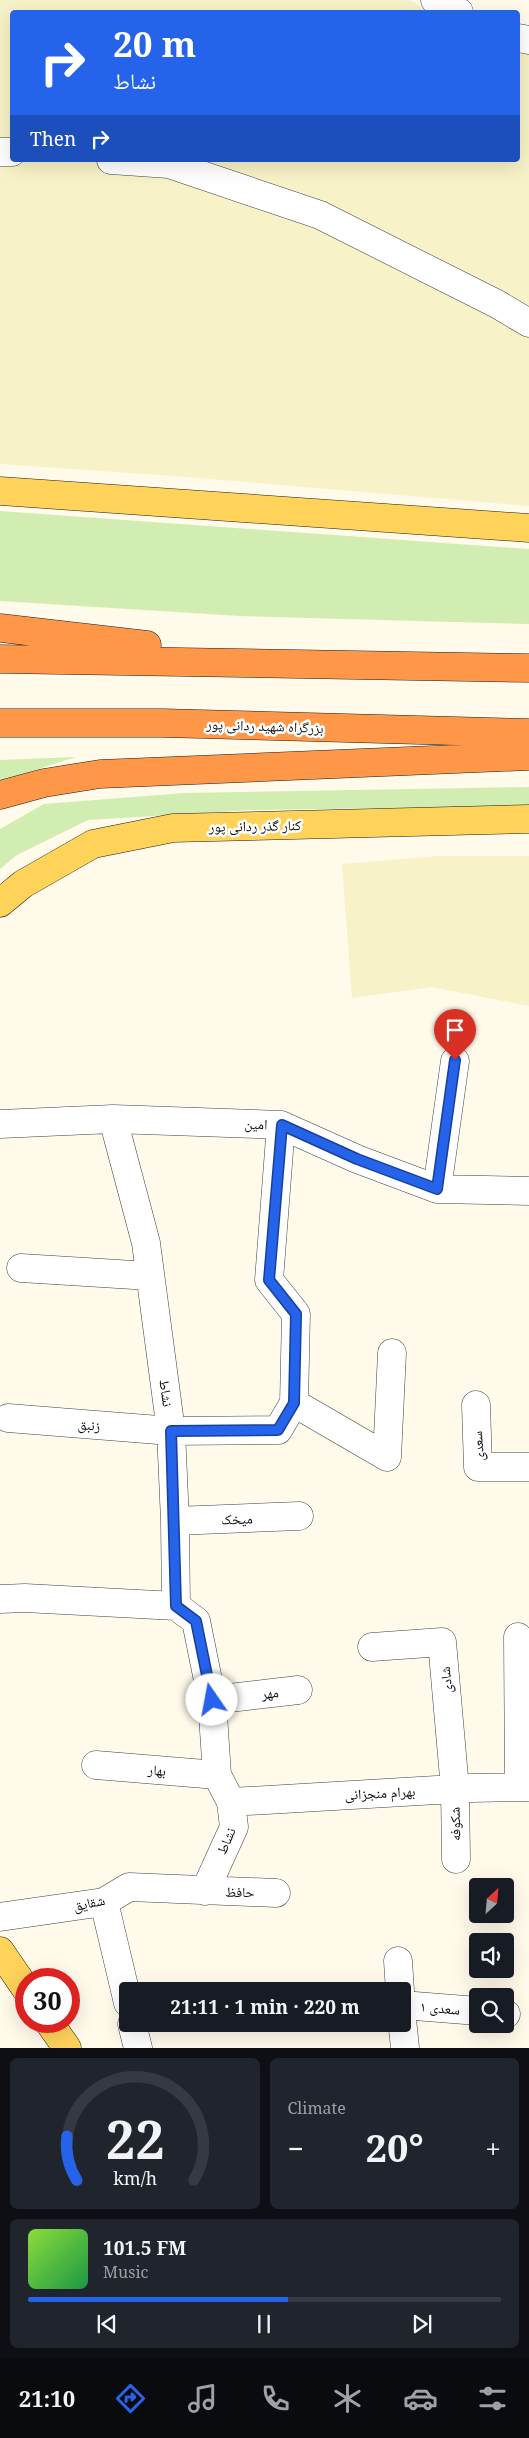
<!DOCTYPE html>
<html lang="en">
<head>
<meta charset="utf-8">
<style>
  :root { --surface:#171b24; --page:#20242c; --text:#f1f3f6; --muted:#9ea1a6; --line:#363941; --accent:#2563eb }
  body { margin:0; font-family:"Noto Serif","Noto Naskh Arabic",serif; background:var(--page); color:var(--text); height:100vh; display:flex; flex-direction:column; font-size:19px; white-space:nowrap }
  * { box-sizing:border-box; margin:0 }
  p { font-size:16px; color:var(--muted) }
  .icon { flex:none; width:28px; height:28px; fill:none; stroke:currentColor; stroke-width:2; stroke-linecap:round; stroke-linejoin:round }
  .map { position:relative; height:2048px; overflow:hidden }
  .drawer { display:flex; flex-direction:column; gap:10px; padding:10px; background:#0d0f14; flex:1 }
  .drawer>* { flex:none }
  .banner { position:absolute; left:10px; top:10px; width:510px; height:152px; border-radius:5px; box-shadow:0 5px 20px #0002; background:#2563eb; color:#fff; overflow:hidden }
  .needle { width:32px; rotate:26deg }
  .fabs { position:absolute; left:469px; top:1878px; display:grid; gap:10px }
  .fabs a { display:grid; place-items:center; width:45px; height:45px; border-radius:5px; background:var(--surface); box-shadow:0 5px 20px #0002; font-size:25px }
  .speed { position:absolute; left:15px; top:1968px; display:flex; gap:10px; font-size:25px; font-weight:700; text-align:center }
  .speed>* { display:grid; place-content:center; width:65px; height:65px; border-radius:50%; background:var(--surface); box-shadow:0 5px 20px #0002; line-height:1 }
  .speed .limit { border:8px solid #d22; background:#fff; color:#111 }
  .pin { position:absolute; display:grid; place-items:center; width:42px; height:42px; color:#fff; margin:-51px -21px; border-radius:50% 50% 50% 0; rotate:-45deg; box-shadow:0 0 5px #0007 }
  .pin .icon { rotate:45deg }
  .me { position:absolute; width:55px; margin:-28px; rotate:348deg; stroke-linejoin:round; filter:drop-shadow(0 0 4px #0008) }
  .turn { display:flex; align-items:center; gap:18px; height:105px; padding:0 20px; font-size:22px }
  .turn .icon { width:65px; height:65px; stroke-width:2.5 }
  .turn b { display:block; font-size:35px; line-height:42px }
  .then { display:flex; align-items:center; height:48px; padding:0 20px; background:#0003; gap:10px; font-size:19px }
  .big { font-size:38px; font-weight:700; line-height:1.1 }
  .drawer .widget { flex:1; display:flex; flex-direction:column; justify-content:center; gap:8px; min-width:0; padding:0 18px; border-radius:8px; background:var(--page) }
  .drawer .dial { align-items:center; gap:0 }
  .dial svg { height:130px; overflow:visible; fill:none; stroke:var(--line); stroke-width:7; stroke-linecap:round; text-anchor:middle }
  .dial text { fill:var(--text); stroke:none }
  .song { display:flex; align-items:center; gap:15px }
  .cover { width:60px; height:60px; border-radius:8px; background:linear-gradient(135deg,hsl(90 70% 55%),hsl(140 70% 35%)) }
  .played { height:5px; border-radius:2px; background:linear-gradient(90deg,var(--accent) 55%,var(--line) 55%) }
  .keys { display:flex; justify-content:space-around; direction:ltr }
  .heat { display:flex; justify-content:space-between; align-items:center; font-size:28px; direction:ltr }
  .drawer .tiles { flex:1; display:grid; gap:10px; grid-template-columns:1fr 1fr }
  .widget:last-child { grid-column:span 2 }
  .trip { position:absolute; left:119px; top:1982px; width:292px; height:50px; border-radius:5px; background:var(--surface); box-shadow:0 5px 20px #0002; font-weight:700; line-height:50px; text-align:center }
  .dock { display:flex; height:80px; justify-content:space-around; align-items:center; background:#090b0e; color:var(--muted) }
  .dock .icon { width:35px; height:35px }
  .dock .selected { color:var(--accent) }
  .dock b { font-size:22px; color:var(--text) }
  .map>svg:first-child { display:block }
</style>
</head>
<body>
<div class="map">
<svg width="529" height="2048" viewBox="0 0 529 2048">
  <rect width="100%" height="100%" fill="#fffaea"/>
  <path fill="#f8f2c8" d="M0 0H410L430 12H12V160H518V54H529V506L187 477 0 464Z
    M439 856H529V1006L432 987 352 998 342 864Z"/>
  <path fill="#d2edb1" d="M0 511 529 549V624L240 616 0 601Z
    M76 757 0 781V760Z
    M529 787V806L250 810 88 820 17 855 0 869V829L44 804 184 793Z"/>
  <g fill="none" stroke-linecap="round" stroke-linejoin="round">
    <g stroke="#3f3f3f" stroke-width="29">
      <path id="minor" d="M435 0 459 12
        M518 38 529 40
        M0 152H12
        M111 160 169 164 320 215 497 304 529 323
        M113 1119 146 1243 171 1431 175 1521 176 1606 196 1621 212 1700 217 1775 231 1802 234 1827 205 1891
        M0 1124 113 1119 281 1125 357 1159 437 1189 529 1191
        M437 1189 455 1061
        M21 1268 150 1276
        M294 1403 387 1457 392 1353
        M476 1405 478 1467H529
        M8 1418 171 1431 278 1430 294 1403 296 1314 269 1280 281 1125
        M175 1521 299 1516
        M0 1599 25 1598 176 1606
        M518 1637 519 1787
        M372 1647 442 1642 455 1789 456 1859
        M212 1700 298 1690
        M96 1765 217 1775
        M231 1802 471 1788 529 1787
        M104 1902 128 2003
        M0 1917 104 1902 129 1887 276 1893
        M398 1961 400 1991
        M402 2005 478 2011
        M505 2014H506
        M402 2019 405 2048
        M132 2024 138 2048"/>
    </g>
    <g stroke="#1d1d1d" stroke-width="29">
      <path id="major" d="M0 491 529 528
        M0 903 23 884 93 844 173 828 529 819
        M0 1951 26 1989
        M48 2021 67 2048"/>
    </g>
    <g stroke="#1d1d1d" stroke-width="29">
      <path id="highway" d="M0 628 147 645
        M0 659 529 668
        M0 723H162L529 733
        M0 795 44 783 100 774 529 756"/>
    </g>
    <use href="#minor" stroke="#fff" stroke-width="28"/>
    <use href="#major" stroke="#ffd25a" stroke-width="28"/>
    <use href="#highway" stroke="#ff9748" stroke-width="28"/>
  </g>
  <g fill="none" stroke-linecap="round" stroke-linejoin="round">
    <g stroke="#184099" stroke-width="12">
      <path id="route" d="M212 1700 196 1621 176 1606 171 1431 278 1430 294 1403 296 1314 269 1280 282 1125 357 1159 437 1189 455 1060"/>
    </g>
    <use href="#route" stroke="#2563eb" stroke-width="9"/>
  </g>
  <g text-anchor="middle" stroke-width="5" stroke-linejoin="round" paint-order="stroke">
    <g font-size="14" fill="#0c0c0c" stroke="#fff">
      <text transform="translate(265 726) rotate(2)" y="5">بزرگراه شهید ردانی پور</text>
      <text transform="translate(255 826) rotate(-1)" y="5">کنار گذر ردانی پور</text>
      <text transform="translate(256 1124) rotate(2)" y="5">امین</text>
      <text transform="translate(166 1393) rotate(82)" y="5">نشاط</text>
      <text transform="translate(89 1425) rotate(4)" y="5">زنبق</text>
      <text transform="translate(478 1446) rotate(-95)" y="5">سعدی</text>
      <text transform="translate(237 1519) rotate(-2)" y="5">میخک</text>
      <text transform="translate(446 1680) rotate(-95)" y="5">شادی</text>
      <text transform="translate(270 1693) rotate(-6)" y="5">مهر</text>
      <text transform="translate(157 1770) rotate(5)" y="5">بهار</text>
      <text transform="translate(380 1793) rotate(-3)" y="5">بهرام منجزانی</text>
      <text transform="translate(455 1824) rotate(-91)" y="5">شکوفه</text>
      <text transform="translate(226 1841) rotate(-67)" y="5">نشاط</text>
      <text transform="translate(240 1892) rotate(1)" y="5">حافظ</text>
      <text transform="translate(89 1903) rotate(-12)" y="5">شقایق</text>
      <text transform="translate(440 2008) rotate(5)" y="5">سعدی ۱</text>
    </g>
  </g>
</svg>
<div class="fabs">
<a><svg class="needle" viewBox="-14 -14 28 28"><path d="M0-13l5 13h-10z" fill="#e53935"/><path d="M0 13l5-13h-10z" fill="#9ea1a6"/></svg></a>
<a><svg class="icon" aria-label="sound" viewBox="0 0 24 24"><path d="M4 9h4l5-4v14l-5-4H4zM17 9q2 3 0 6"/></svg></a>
<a><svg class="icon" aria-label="search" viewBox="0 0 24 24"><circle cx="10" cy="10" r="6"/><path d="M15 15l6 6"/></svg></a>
</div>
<div class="speed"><div class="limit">30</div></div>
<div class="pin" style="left:455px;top:1060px;background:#d93025"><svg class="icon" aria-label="arrive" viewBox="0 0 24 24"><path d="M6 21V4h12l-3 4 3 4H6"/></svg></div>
<svg class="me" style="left:212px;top:1700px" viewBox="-20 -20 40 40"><circle r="19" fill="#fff"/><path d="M0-13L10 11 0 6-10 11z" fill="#2563eb"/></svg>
<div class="trip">21:11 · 1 min · 220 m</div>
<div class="banner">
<div class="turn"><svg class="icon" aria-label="right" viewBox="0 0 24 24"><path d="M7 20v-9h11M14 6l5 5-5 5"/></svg><div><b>20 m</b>نشاط</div></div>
<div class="then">Then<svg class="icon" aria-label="right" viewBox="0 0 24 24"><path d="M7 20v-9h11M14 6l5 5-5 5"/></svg></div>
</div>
</div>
<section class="drawer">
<div class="tiles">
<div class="widget dial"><svg viewBox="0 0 100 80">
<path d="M14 69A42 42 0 1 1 86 69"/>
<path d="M14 69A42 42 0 0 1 8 42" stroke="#2563eb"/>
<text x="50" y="56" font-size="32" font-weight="700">22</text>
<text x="50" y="72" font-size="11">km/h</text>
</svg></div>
<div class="widget"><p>Climate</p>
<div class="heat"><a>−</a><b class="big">20°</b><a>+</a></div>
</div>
<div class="widget">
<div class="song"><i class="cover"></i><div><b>101.5 FM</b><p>Music</p></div></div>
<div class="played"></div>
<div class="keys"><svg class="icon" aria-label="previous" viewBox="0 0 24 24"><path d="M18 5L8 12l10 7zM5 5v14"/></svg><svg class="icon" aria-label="pause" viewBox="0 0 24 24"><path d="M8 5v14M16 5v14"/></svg><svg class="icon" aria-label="next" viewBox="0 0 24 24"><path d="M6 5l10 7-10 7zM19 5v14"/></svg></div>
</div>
</div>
</section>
<nav class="dock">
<b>21:10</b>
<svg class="icon selected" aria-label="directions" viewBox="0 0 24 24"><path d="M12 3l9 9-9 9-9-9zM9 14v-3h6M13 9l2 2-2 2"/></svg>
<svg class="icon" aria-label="music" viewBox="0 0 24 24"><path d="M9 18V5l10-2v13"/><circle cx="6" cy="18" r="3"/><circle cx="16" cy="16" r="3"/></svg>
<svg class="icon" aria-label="phone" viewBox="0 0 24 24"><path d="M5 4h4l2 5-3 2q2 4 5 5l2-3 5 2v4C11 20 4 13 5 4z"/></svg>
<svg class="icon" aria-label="climate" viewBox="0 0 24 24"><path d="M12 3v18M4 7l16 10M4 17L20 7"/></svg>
<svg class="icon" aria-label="car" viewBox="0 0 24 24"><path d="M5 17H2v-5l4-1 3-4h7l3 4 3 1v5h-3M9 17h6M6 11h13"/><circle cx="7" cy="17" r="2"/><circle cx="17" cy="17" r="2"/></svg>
<svg class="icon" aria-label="filters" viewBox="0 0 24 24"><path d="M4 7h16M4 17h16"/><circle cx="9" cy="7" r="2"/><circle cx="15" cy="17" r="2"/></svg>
</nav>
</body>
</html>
